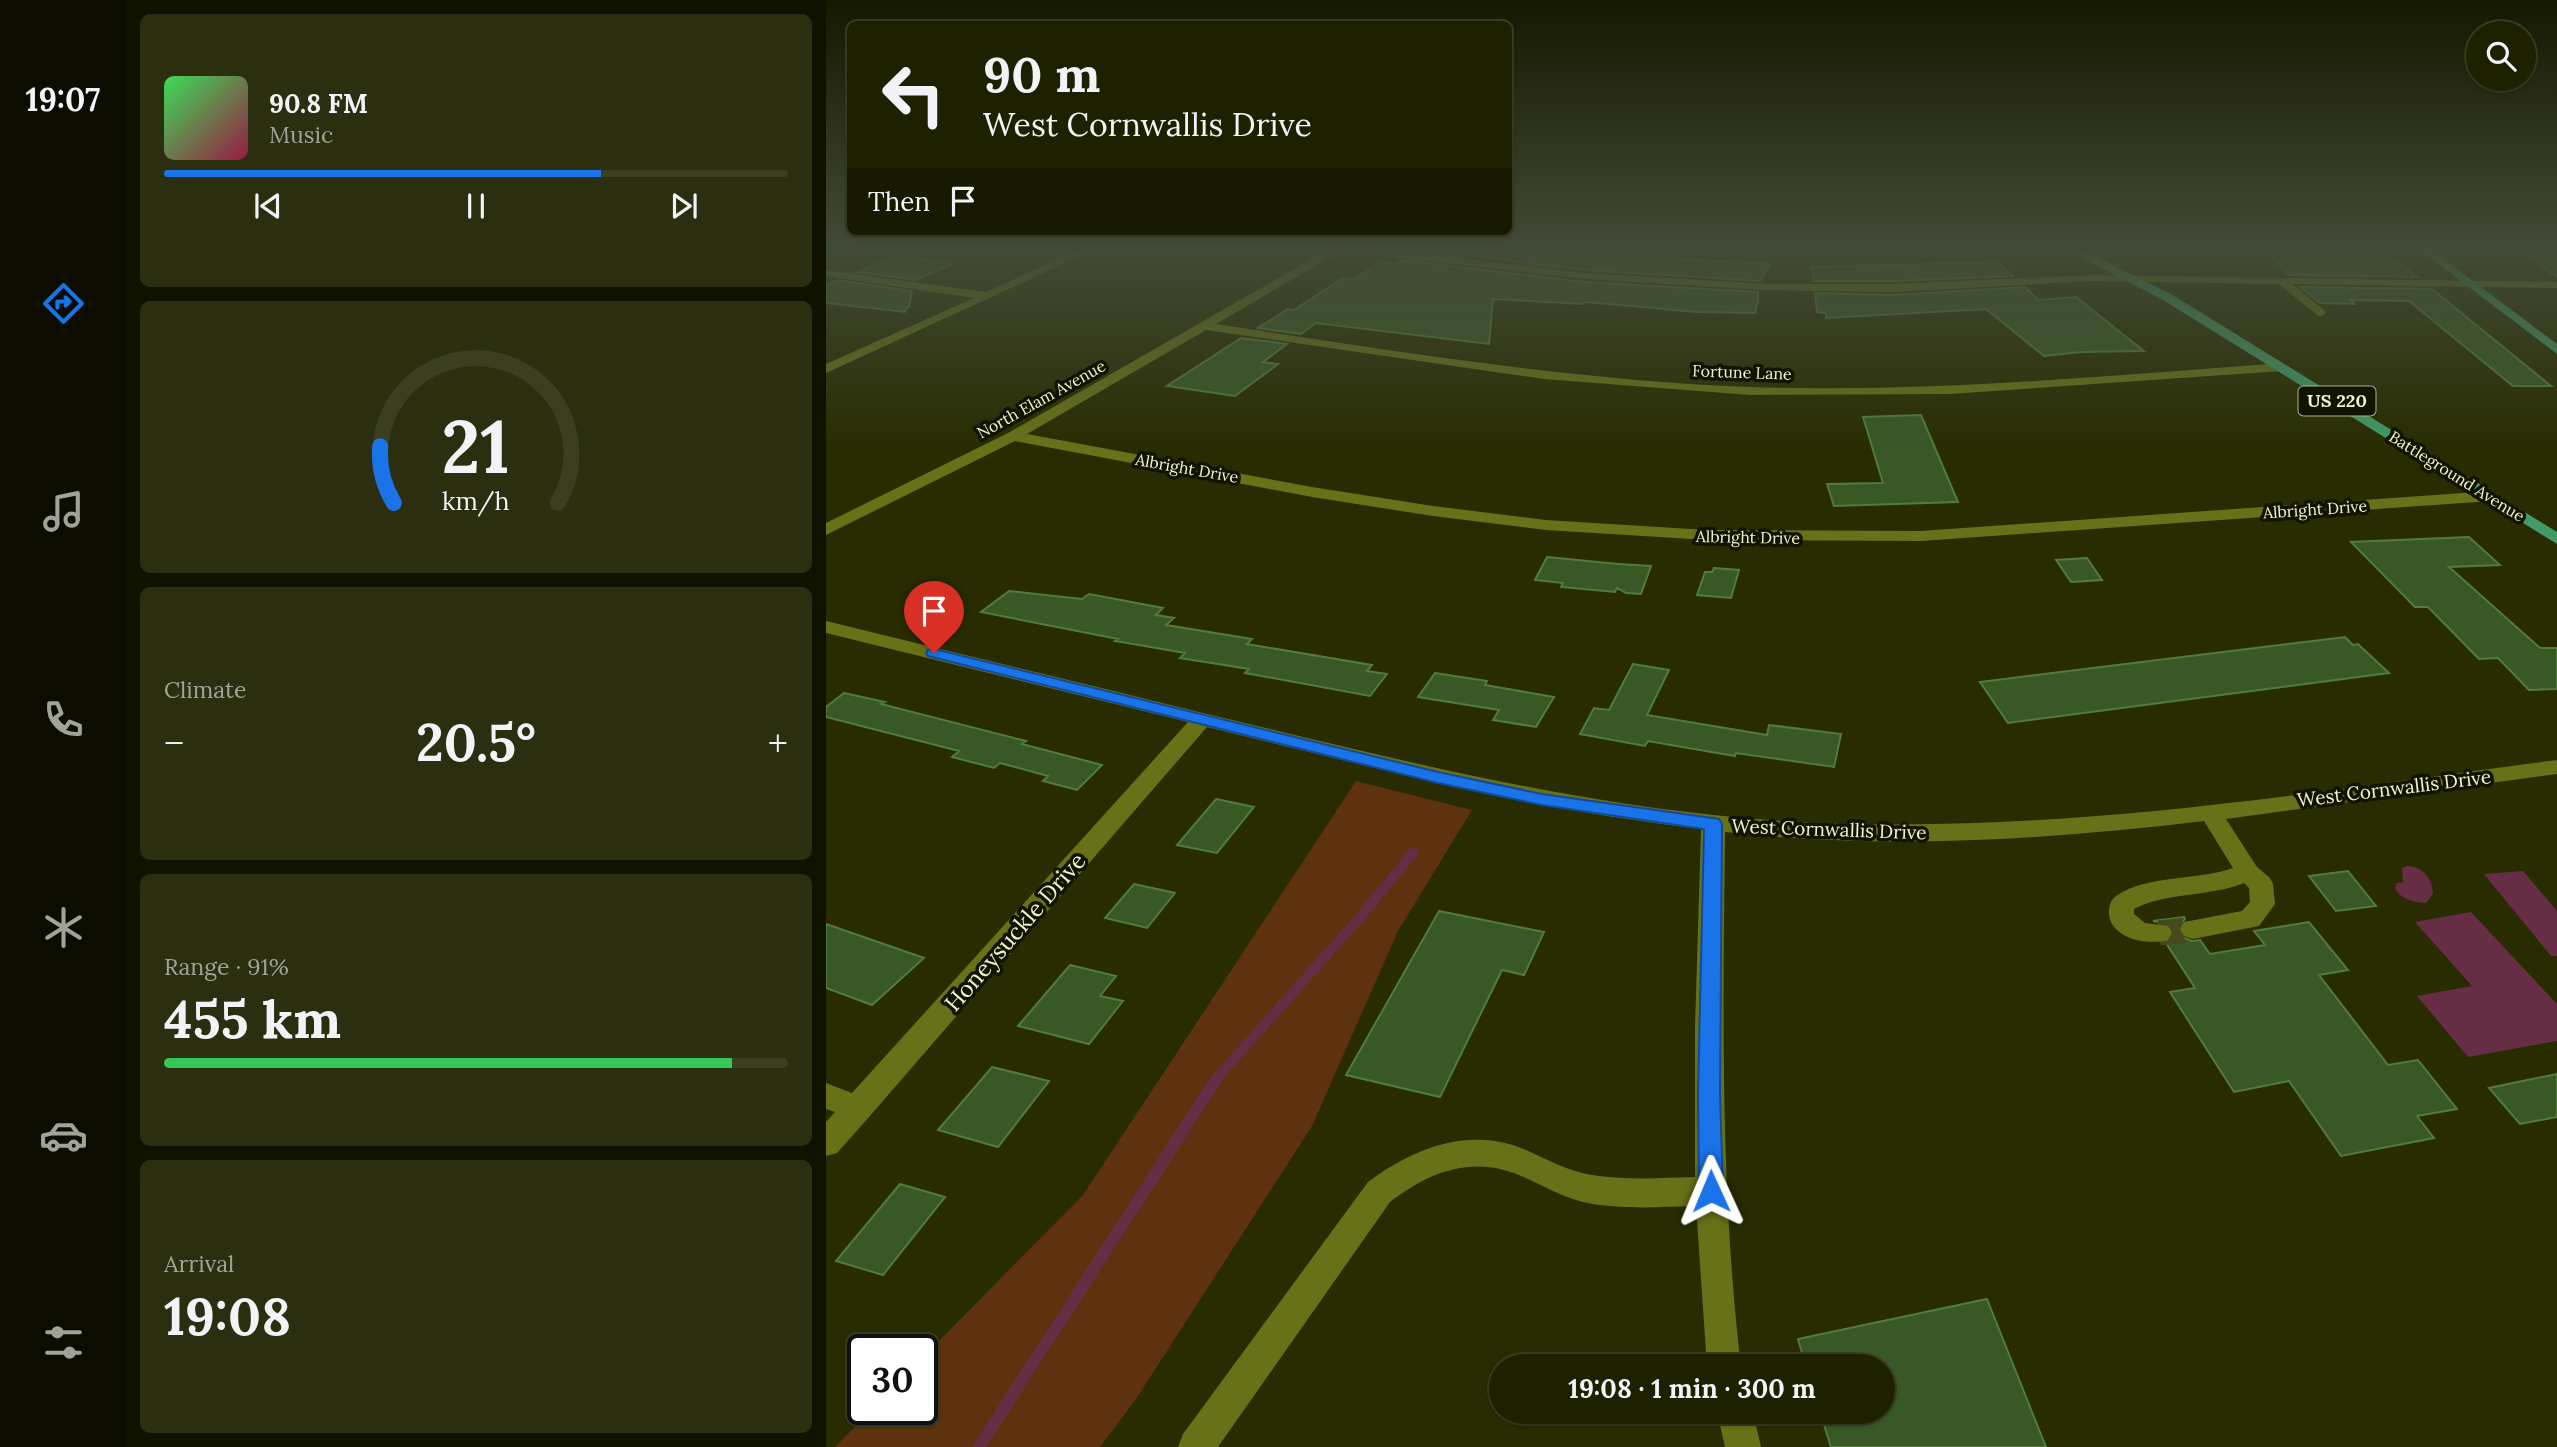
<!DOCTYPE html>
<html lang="en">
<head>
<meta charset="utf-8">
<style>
  :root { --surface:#1e2100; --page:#2b2e0f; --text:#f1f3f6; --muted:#a1a399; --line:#3c3e22; --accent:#1a73e8 }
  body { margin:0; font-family:Lora,serif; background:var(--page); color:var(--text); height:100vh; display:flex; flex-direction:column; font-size:26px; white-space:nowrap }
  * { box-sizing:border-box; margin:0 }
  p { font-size:23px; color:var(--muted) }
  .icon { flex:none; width:38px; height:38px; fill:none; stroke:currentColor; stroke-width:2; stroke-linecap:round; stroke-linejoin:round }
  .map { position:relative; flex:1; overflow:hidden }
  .drawer { display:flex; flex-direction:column; gap:14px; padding:14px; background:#101200; width:700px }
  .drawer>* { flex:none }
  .top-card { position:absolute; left:21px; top:21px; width:665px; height:214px; border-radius:10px; box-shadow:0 2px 5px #0004,0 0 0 2px var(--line); background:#1e2100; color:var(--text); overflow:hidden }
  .controls { position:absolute; left:1640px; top:21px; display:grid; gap:14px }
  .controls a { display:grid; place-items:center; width:70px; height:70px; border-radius:50%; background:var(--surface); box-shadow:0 2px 5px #0004,0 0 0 2px var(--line); font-size:35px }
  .speed { position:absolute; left:21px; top:1334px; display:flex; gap:14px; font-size:35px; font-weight:700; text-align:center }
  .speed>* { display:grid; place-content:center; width:91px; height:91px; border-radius:50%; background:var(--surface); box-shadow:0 2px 5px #0004,0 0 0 2px var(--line); line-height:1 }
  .speed .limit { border:4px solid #111; border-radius:10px; background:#fff; color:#111 }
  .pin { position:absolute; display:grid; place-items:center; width:60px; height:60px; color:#fff; margin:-72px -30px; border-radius:50% 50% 50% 0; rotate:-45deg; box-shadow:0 0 7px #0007 }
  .pin .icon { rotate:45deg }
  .me { position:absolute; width:77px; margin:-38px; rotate:359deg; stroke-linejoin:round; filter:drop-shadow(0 0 5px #0008) }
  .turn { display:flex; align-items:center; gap:24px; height:147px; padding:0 21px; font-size:32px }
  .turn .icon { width:91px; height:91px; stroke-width:2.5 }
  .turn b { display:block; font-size:49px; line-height:60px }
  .then { display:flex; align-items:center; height:66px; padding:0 21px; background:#0003; gap:14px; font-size:26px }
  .big { font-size:52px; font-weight:800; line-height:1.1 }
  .drawer .card { flex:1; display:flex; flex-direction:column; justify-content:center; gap:10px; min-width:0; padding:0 24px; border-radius:10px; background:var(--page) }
  .drawer .dial { align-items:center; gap:0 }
  .dial svg { height:182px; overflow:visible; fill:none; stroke:var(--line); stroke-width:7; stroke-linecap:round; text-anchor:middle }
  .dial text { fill:var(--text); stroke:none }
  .song { display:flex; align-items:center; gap:21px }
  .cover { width:84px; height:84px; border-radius:10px; background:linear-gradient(135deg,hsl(130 70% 55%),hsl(340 70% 35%)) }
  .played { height:7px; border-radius:4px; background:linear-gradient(90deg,var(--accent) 70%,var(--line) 70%) }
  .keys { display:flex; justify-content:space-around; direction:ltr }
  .heat { display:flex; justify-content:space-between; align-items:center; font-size:38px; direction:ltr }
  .charge { height:10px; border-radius:5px; background:linear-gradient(90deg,#34c759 91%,var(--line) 0) }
  .trip { position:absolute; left:663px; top:1354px; width:406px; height:70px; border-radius:35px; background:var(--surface); box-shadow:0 2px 5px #0004,0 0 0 2px var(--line); font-weight:800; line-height:70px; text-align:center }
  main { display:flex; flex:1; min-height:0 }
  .tabs { display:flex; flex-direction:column; width:126px; justify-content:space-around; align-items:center; background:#0c0d00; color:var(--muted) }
  .tabs .icon { width:49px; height:49px }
  .tabs .selected { color:var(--accent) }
  .tabs b { font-size:32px; color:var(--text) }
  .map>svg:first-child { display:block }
</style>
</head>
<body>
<main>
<nav class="tabs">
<b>19:07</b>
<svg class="icon selected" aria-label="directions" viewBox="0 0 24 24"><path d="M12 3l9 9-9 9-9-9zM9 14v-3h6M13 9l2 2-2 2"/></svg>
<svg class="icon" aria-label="music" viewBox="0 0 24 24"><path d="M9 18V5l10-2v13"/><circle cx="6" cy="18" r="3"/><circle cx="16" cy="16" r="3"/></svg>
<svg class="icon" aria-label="phone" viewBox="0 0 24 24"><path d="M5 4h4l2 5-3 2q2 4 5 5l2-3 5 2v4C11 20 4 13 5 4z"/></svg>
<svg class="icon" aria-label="climate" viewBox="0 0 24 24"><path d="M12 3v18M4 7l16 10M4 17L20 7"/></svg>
<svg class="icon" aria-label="car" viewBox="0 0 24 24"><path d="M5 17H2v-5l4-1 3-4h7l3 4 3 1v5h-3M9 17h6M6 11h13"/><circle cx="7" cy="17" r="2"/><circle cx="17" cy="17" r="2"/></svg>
<svg class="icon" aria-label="filters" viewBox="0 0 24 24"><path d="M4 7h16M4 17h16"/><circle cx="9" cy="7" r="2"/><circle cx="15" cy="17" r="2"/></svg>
</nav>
<section class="drawer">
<div class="card">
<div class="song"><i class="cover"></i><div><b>90.8 FM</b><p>Music</p></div></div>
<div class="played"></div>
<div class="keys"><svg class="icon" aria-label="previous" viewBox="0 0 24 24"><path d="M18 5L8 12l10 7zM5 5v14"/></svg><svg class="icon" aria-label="pause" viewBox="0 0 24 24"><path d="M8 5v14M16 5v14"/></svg><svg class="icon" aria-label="next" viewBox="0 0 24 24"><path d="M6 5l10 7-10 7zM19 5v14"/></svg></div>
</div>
<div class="card dial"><svg viewBox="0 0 100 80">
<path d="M14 69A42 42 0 1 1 86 69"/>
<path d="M14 69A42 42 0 0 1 8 44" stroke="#1a73e8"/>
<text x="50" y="56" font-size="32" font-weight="700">21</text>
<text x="50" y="72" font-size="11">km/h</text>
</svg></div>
<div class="card"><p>Climate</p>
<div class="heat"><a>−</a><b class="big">20.5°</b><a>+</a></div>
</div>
<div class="card"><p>Range · 91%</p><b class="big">455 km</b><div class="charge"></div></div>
<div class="card"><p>Arrival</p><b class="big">19:08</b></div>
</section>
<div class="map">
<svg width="1731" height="1447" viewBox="0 0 1731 1447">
  <rect width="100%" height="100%" fill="#282c00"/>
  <path fill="#5e320f" d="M530 781 646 810 572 931 486 1126 310 1399 274 1447H9L47 1409H96V1358L257 1195Z"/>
  <path fill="#662e45" d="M1581 866C1598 867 1606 878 1607 894L1600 903C1588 902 1575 900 1569 888L1571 883 1577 882 1576 868Z
    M1697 871 1731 911V956H1725L1658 874Z
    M1645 912 1731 1004V1041L1642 1057 1591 996 1646 986 1589 922Z"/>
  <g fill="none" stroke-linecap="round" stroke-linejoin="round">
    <path stroke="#662e45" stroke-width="10" d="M389 1080 530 922 587 853"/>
    <path stroke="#662e45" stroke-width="12" d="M153 1447 391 1078"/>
  </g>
  <path fill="#385826" stroke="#517d39" stroke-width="2" d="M574 247H715L832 258 945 264 934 281 759 270Z
    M1688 247H1731V277Z
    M1443 254 1565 257 1591 277 1463 275Z
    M68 256 128 263 90 280 31 272Z
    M573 260 759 282 932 292V302L929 313 871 312 760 302 757 304 667 299 663 344 490 323 475 334 432 328 462 309 468 310 517 278 528 279 556 262 573 264Z
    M1172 262 1187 276 1068 281H988L986 267Z
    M11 280 86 291 83 307 80 308 79 312 0 303V285Z
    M1199 287 1212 300 1250 297 1318 351 1255 352 1218 356 1160 309 1000 318V313L991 312 989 293 1068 295Z
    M1474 287 1606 289 1725 386H1687L1583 301 1524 300 1528 304 1494 303Z
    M415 338 461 344 437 362 452 364 409 396 341 386Z
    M1095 415 1132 502 1008 506 1001 484 1057 483 1037 417Z
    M1643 537 1674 565 1623 567 1714 648H1731V689L1703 690 1672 658 1653 659 1602 607H1589L1525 542Z
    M721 557 792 564 825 566 815 594 800 593 791 588 789 592 735 587 737 583 709 580Z
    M1261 558 1276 580 1245 582 1230 560Z
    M888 568 913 570 905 598 871 595 879 572H886Z
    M183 591 256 599 263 594 337 608 330 615 348 618 340 625 426 639 421 644 546 665 541 671 561 674 544 696 419 673 423 669 354 658 359 653 289 641 292 639 155 612Z
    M1519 637 1527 645 1532 644 1563 673 1182 723 1154 682Z
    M807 664 843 670 821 715 941 735 943 725 1015 734 1008 767 910 753 909 756 822 741 819 746 754 734 768 708 783 710Z
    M609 673 661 681 659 685 728 697 710 727 667 720 673 710 592 697Z
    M18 693 59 702 55 704 200 741 196 744 276 765 251 790 217 781 222 776 174 763 168 768 126 757 133 751 0 717V707Z
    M390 799 428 807 391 853 351 845Z
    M1522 871 1550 906 1510 911 1483 876Z
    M308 884 349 893 321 928 279 918Z
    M613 911 718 932 698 975 676 970 614 1097 520 1075Z
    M1358 917 1359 919 1352 928 1356 937 1366 941 1374 940 1384 954 1439 945 1428 931 1483 922 1522 970 1493 975 1562 1065 1592 1060 1631 1109 1591 1116 1608 1138 1515 1156 1463 1081 1408 1092 1344 992 1369 988 1340 943 1348 934 1344 925 1327 921Z
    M0 924 98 958 46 1005 0 988Z
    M244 965 290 976 274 996 297 1001 263 1044 192 1026Z
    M166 1067 223 1081 172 1147 112 1130Z
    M1731 1074V1117L1694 1124 1663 1088Z
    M74 1184 119 1197 57 1275 10 1261Z
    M1161 1299 1220 1447H1005L994 1412H1057V1367H980L972 1339Z"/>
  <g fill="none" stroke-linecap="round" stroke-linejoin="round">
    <path stroke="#464a1f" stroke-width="25" stroke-dasharray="25 12" stroke-linecap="butt" d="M1333 933 1367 929"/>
    <path fill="#687118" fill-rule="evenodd" d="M259 247H274L0 373V364L148 298 0 276V270L160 292Z
      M502 247H539L759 273 941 284H1068L1265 275 1731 282V288L1466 284 1498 310 1500 313 1494 317 1452 284 1265 281 1068 292 941 290 759 279 515 251 390 324C567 351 745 380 924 387 1102 393 1279 376 1456 363L1463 367 1456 371 1124 394 924 395 718 379 380 330 201 434 486 487 607 506 720 520 881 530 1095 531 1665 491 1673 496 1665 501 1095 541 881 540 720 530 607 516 486 497 189 441 0 535V523L182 433 503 249Z
      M0 621C126 652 252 682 377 713 575 760 772 812 976 822 1229 835 1480 793 1731 760V774L1400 819 1431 867 1444 878 1447 884 1449 904 1433 926 1367 939 1358 936 1354 929 1358 922 1416 911 1424 902 1423 888 1418 883C1383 897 1340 892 1308 909V914L1319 923 1342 926 1346 933 1342 940C1321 946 1281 938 1283 910 1284 904 1285 900 1290 896 1322 874 1371 881 1407 868L1378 821C1220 840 1057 850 899 832 897 1011 894 1189 915 1367H881L870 1206C832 1207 794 1210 757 1202 733 1196 711 1182 688 1173 642 1156 600 1174 564 1202L392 1447H352L357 1434 542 1182C583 1151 635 1129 687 1145 710 1153 732 1167 756 1173 793 1181 832 1178 869 1177V1027L875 829C708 810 545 767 381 727L43 1117 11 1153 0 1156V1122L9 1112 0 1109V1083L26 1093 362 722 0 633Z
      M891 1412H927L935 1447H899Z"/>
    <path fill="#429b67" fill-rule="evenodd" d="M1235 247H1250L1345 294 1731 532V544L1337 300Z
      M1590 247H1602L1731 344V354Z"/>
  </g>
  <linearGradient id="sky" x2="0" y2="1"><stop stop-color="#161800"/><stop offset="0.55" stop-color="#424b37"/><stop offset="1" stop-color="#424b37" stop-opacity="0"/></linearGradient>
  <rect width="1731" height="450" fill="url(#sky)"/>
  <path fill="#1a73e8" stroke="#114b97" stroke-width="2" d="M108 649 612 772 716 794 893 819 896 824 894 1094 897 1191 893 1199 885 1202 876 1199 873 1191 872 1094 878 829 716 805 612 783 102 656 100 653 102 650Z"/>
  <g text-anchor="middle" stroke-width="7" stroke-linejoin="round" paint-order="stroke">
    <g font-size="16" fill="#eef5cc" stroke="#111400">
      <text transform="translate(916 372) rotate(2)" y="6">Fortune Lane</text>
      <text transform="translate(215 399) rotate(-29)" y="6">North Elam Avenue</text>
      <text transform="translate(361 468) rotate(10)" y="6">Albright Drive</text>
      <text transform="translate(1631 476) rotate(32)" y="6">Battleground Avenue</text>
      <text transform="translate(1489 509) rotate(-4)" y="6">Albright Drive</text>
      <text transform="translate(922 537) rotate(1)" y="6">Albright Drive</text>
    </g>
    <rect fill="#111400" stroke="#acb28f" stroke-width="2" x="1472.5" y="386.5" width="77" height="29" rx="5"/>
    <g font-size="18" font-weight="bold" fill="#eef5cc">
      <text x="1511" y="407">US 220</text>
    </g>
    <g font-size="19" fill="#eef5cc" stroke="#111400">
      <text transform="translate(1568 788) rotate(-7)" y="7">West Cornwallis Drive</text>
      <text transform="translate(1003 829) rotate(2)" y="7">West Cornwallis Drive</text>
    </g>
    <g font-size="23" fill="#eef5cc" stroke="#111400">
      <text transform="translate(189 932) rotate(-49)" y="8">Honeysuckle Drive</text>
    </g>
  </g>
</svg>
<div class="controls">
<a><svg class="icon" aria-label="search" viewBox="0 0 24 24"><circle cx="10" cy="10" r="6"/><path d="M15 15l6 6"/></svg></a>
</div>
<div class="speed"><div class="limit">30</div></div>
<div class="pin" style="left:108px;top:653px;background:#d93025"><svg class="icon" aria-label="arrive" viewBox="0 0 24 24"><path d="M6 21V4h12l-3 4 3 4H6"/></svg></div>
<svg class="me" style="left:885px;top:1191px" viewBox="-20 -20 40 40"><path d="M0-17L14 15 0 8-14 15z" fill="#1a73e8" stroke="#fff" stroke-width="4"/></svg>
<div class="trip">19:08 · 1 min · 300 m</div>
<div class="top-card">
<div class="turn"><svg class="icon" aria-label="left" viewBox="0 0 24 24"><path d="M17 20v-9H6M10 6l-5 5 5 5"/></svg><div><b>90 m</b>West Cornwallis Drive</div></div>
<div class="then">Then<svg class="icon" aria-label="arrive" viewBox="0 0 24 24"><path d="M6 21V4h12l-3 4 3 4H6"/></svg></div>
</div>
</div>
</main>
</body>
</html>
